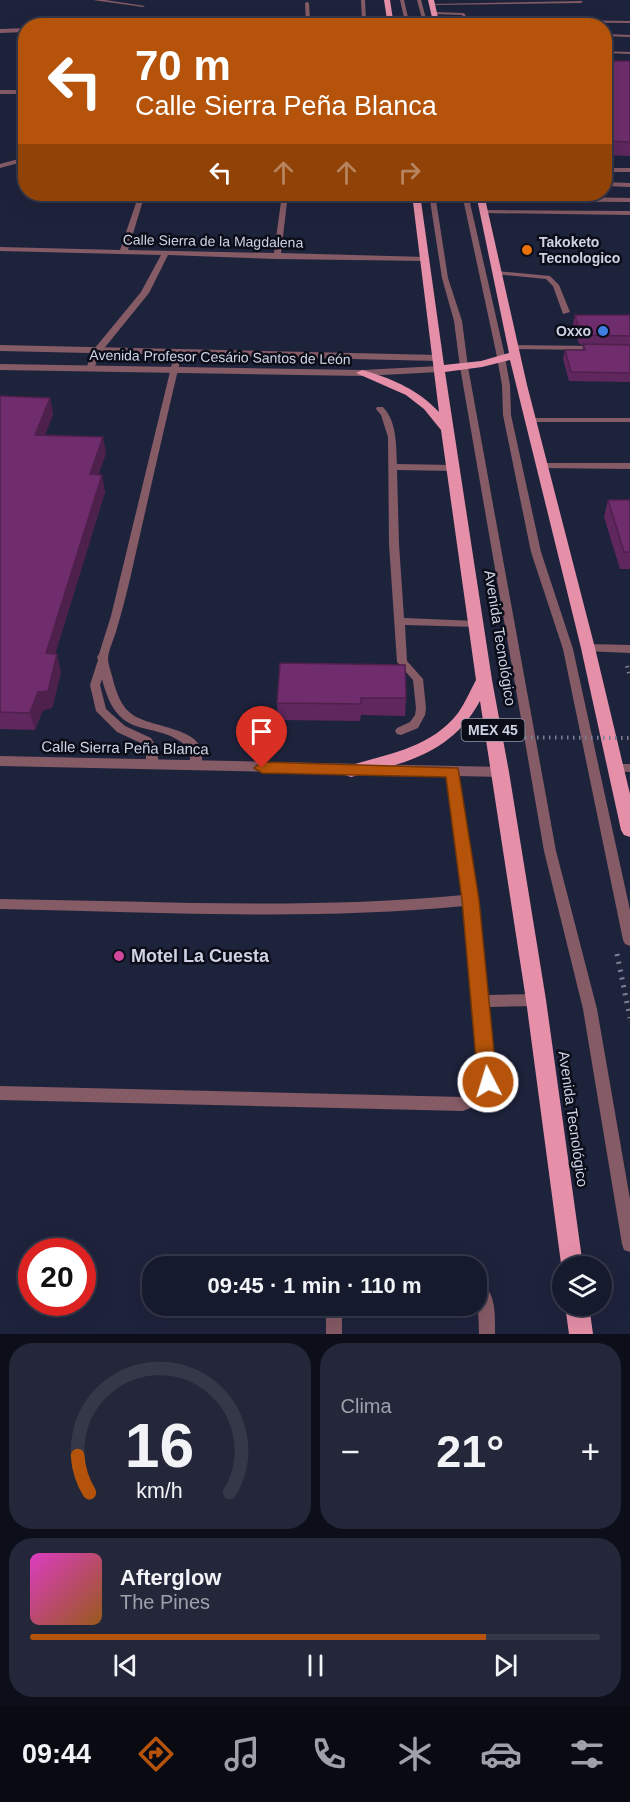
<!DOCTYPE html>
<html lang="es">
<head>
<meta charset="utf-8">
<style>
  :root { --surface:#161a2d; --page:#232739; --text:#f1f3f6; --muted:#9ea1aa; --line:#353849; --accent:#b45309 }
  body { margin:0; font-family:Helvetica,sans-serif; background:var(--page); color:var(--text); height:100vh; display:flex; flex-direction:column; font-size:22px; white-space:nowrap }
  * { box-sizing:border-box; margin:0 }
  p { font-size:20px; color:var(--muted) }
  .icon { flex:none; width:33px; height:33px; fill:none; stroke:currentColor; stroke-width:2; stroke-linecap:round; stroke-linejoin:round }
  .map { position:relative; height:1334px; overflow:hidden }
  .sheet { display:flex; flex-direction:column; gap:9px; padding:9px; background:#0c0e19; flex:1 }
  .sheet>* { flex:none }
  .top-card { position:absolute; left:18px; top:18px; width:594px; height:183px; border-radius:24px; box-shadow:0 6px 24px #0002,0 0 0 2px var(--line); background:#b45309; color:#fff; overflow:hidden }
  .buttons { position:absolute; left:552px; top:1256px; display:grid; gap:12px }
  .buttons a { display:grid; place-items:center; width:60px; height:60px; border-radius:50%; background:var(--surface); box-shadow:0 6px 24px #0002,0 0 0 2px var(--line); font-size:30px }
  .speed { position:absolute; left:18px; top:1238px; display:flex; gap:12px; font-size:30px; font-weight:700; text-align:center }
  .speed>* { display:grid; place-content:center; width:78px; height:78px; border-radius:50%; background:var(--surface); box-shadow:0 6px 24px #0002,0 0 0 2px var(--line); line-height:1 }
  .speed .limit { border:9px solid #d22; background:#fff; color:#111 }
  .pin { position:absolute; display:grid; place-items:center; width:51px; height:51px; color:#fff; margin:-62px -26px; border-radius:50% 50% 50% 0; rotate:-45deg; box-shadow:0 0 6px #0007 }
  .pin .icon { rotate:45deg }
  .me { position:absolute; width:66px; margin:-33px; rotate:355deg; stroke-linejoin:round; filter:drop-shadow(0 0 4px #0008) }
  .turn { display:flex; align-items:center; gap:21px; height:126px; padding:0 18px; font-size:27px }
  .turn .icon { width:78px; height:78px; stroke-width:2.5 }
  .turn b { display:block; font-size:42px; line-height:51px }
  .lanes { display:flex; align-items:center; height:57px; padding:0 18px; background:#0003; justify-content:center; gap:30px; direction:ltr }
  .lanes .off { opacity:.35 }
  .big { font-size:45px; font-weight:700; line-height:1.1 }
  .sheet .card { flex:1; display:flex; flex-direction:column; justify-content:center; gap:9px; min-width:0; padding:0 21px; border-radius:24px; background:var(--page) }
  .sheet .dial { align-items:center; gap:0 }
  .dial svg { height:156px; overflow:visible; fill:none; stroke:var(--line); stroke-width:7; stroke-linecap:round; text-anchor:middle }
  .dial text { fill:var(--text); stroke:none }
  .song { display:flex; align-items:center; gap:18px }
  .cover { width:72px; height:72px; border-radius:9px; background:linear-gradient(135deg,hsl(310 70% 55%),hsl(30 70% 35%)) }
  .played { height:6px; border-radius:3px; background:linear-gradient(90deg,var(--accent) 80%,var(--line) 80%) }
  .keys { display:flex; justify-content:space-around; direction:ltr }
  .heat { display:flex; justify-content:space-between; align-items:center; font-size:33px; direction:ltr }
  .sheet .tiles { flex:1; display:grid; gap:9px; grid-template-columns:1fr 1fr }
  .card:last-child { grid-column:span 2 }
  .trip { position:absolute; left:142px; top:1256px; width:345px; height:60px; border-radius:24px; background:var(--surface); box-shadow:0 6px 24px #0002,0 0 0 2px var(--line); font-weight:700; line-height:60px; text-align:center }
  .tabs { display:flex; height:96px; justify-content:space-around; align-items:center; background:#090a12; color:var(--muted) }
  .tabs .icon { width:42px; height:42px }
  .tabs .selected { color:var(--accent) }
  .tabs b { font-size:27px; color:var(--text) }
  .map>svg:first-child { display:block }
</style>
</head>
<body>
<div class="map">
<svg width="630" height="1334" viewBox="0 0 630 1334">
  <rect width="100%" height="100%" fill="#1e233c"/>
  <g fill="none" stroke-linecap="round" stroke-linejoin="round">
    <path stroke="#7c8095" stroke-width="4" stroke-dasharray="1.5 4.5" stroke-linecap="butt" d="M627 666 630 677"/>
    <path stroke="#7c8095" stroke-width="5" stroke-dasharray="2 6" stroke-linecap="butt" d="M617 954 630 1018"/>
    <path fill="#855b66" fill-rule="evenodd" d="M93 0H105L145 6 143 7Z
      M361 0H365L366 21 364 22 362 21Z
      M400 0H404L410 26H406Z
      M417 0H421L428 26H424Z
      M583 1 581 3 432 5 430 4Z
      M307 2 309 3 310 22 308 23 306 22 305 3Z
      M434 12 464 13 468 19 630 21V23L468 21 469 26H465L462 15 432 14Z
      M604 34 630 35V37L604 36Z
      M604 51 630 52V54L604 53Z
      M604 168H630V172H604Z
      M604 182 630 183V187L604 186Z
      M429 194H435L448 278 462 321 468 367 556 851 597 1009 630 1199V1252L624 1250 622 1244 583 1009 544 851 460 367 454 321 442 278Z
      M462 194H468L504 352 510 385 511 415 541 552 573 649 630 910V946L625 944 623 940 563 649 531 552 503 415 502 385 496 352Z
      M573 194H579L580 197 630 198V202L481 201 478 199 481 197H574Z
      M483 210 630 211V215L481 213V211Z
      M496 271 550 276 559 285 570 312 563 314 553 286 546 279 494 274 493 273Z
      M510 345 594 346 598 348 594 350 513 349H510Z
      M175 351 182 353C164 428 147 504 130 579 126 595 122 612 117 628 115 637 109 648 108 658 108 665 112 674 113 680 117 694 121 707 133 715 155 730 217 727 199 769H191L189 766 191 750C156 715 119 748 102 679L100 685 106 709 125 726 151 738 158 750V765L156 768H148L146 765V750L143 744 117 732 96 711 90 685 98 660 97 657 99 654 111 616Z
      M377 407H383C397 422 396 445 397 464L453 465 457 468 453 471 397 470 399 544 404 618 477 621 482 624 477 627 405 625 407 661 423 679 426 708 425 715 418 728 401 735 397 734 395 731 397 728 410 722 415 715 416 708 413 680 397 662 389 544 388 437 381 415 376 409Z
      M527 418H630V422H530L526 420Z
      M542 463H630V469L539 468 538 466Z
      M588 644 630 645V653L584 651 583 648 584 645Z
      M615 764H630V772L611 771 609 768 611 765Z
      M453 768 457 769 459 772 487 995 536 994 541 996 543 1000 541 1004 536 1006 488 1007 495 1082 487 1101 463 1111 0 1100V1086L463 1097 477 1091 481 1082 464 906C310 921 155 912 0 909V899C154 901 309 910 463 895L447 772 449 769Z
      M477 1281C497 1289 495 1316 495 1334H479Z
      M326 1305H342V1334H326Z"/>
    <path fill="#855b66" fill-rule="evenodd" d="M392 20 390 23 181 26 183 24Z
      M26 28V32L0 33V29Z
      M0 90H26V94H0Z
      M26 157V161L0 168V164Z
      M139 194H145L128 250 274 253 282 194H288L281 253 426 257 430 259 426 261 277 259 168 255 149 293 102 351 93 370H87L86 368 95 348 141 292 161 255 0 251V247L120 250Z
      M0 756 501 767 506 768 508 772 506 776 501 777 0 766Z"/>
    <path fill="#855b66" fill-rule="evenodd" d="M0 345 438 355 442 358 438 361 0 351Z
      M0 364 362 370 440 366 444 369 440 372 362 376 0 370Z"/>
    <path fill="#e590a8" fill-rule="evenodd" d="M384 0H390L394 26H388Z
      M428 0H434L440 26H434Z
      M412 194H420L444 365 481 361 509 353 476 194H484L527 385 595 648 630 794V837L624 835 621 830 581 648 510 360 482 367 445 372 492 680 509 772 546 1000 583 1266H562V1271L526 1000 480 701C451 754 405 763 351 777L345 775 343 771 345 767C386 754 430 749 458 713 465 703 470 691 476 680L441 430 424 409 406 395 356 373 362 370 366 371C395 380 418 390 439 412Z
      M565 1305H589L593 1334H569Z"/>
    <path stroke="#7c8095" stroke-width="4" stroke-dasharray="1.5 4.5" stroke-linecap="butt" d="M471 737 630 738"/>
  </g>
  <path fill="#5f275e" d="M604 61H630V156L604 155Z
    M575 315H630V382L569 381 563 359 565 350H582L583 345 579 344 573 324Z
    M0 396 50 398 53 414 45 435 106 453 98 475 105 492 55 654 61 672 52 708 43 710 35 730 0 729Z
    M608 500H630V569H620L604 517Z
    M280 663 406 698 405 716 361 715 360 721 278 720 277 703Z"/>
  <path fill="#4e204c" d="M50 398 53 414 39 452 35 435Z
    M103 437 106 453 92 491 90 474Z
    M102 475 105 492 50 671 46 653Z
    M57 654 61 672 52 708 43 710 35 730 30 713 38 692Z"/>
  <path fill="#6f2d6d" stroke="#4e204c" stroke-width="1.5" d="M604 61H630V142L604 141Z
    M575 315H630V336L581 335Z
    M583 344 630 345V373L571 372 565 350H585Z
    M0 396 50 398 35 435 103 437 90 474 102 475 46 653 57 654 48 691 38 692 30 713 0 712Z
    M608 500H630V552H624Z
    M280 663 405 665 406 698H361V704L277 703Z"/>
  <path fill="#b45309" stroke="#753606" stroke-width="1.5" d="M262 762 458 768 479 900 497 1082 494 1088 488 1091 481 1088 478 1082 462 900 446 777 262 773 254 768Z"/>
  <circle fill="#e8710a" stroke="#0b0d18" stroke-width="2" cx="527" cy="250" r="6"/>
  <circle fill="#3f7fe0" stroke="#0b0d18" stroke-width="2" cx="603" cy="331" r="6"/>
  <circle fill="#d1479c" stroke="#0b0d18" stroke-width="2" cx="119" cy="956" r="6"/>
  <g text-anchor="middle" stroke-width="5" stroke-linejoin="round" paint-order="stroke">
    <g font-size="14" fill="#cfd3e4" stroke="#0b0d18">
      <text transform="translate(213 241) rotate(1)" y="5">Calle Sierra de la Magdalena</text>
      <text transform="translate(220 357) rotate(1)" y="5">Avenida Profesor Cesário Santos de León</text>
    </g>
    <g font-size="14" font-weight="bold" fill="#cfd3e4" stroke="#0b0d18" text-anchor="start">
      <text x="539" y="247">Takoketo<tspan x="539" dy="16">Tecnologico</tspan></text>
      <text x="591" y="336" text-anchor="end">Oxxo</text>
    </g>
    <rect fill="#0b0d18" stroke="#9498a7" stroke-width="1.5" x="461.5" y="719" width="63" height="22" rx="4.5"/>
    <g font-size="14" font-weight="bold" fill="#cfd3e4">
      <text x="493" y="735">MEX 45</text>
    </g>
    <g font-size="15" fill="#cfd3e4" stroke="#0b0d18">
      <text transform="translate(500 638) rotate(81)" y="5">Avenida Tecnológico</text>
      <text transform="translate(125 748) rotate(1)" y="5">Calle Sierra Peña Blanca</text>
      <text transform="translate(573 1119) rotate(82)" y="5">Avenida Tecnológico</text>
    </g>
    <g font-size="18" font-weight="bold" fill="#cfd3e4" stroke="#0b0d18" text-anchor="start">
      <text x="131" y="962">Motel La Cuesta</text>
    </g>
  </g>
</svg>
<div class="buttons">
<a><svg class="icon" aria-label="layers" viewBox="0 0 24 24"><path d="M12 4l9 5-9 5-9-5zM3 14l9 5 9-5"/></svg></a>
</div>
<div class="speed"><div class="limit">20</div></div>
<div class="pin" style="left:262px;top:768px;background:#d93025"><svg class="icon" aria-label="arrive" viewBox="0 0 24 24"><path d="M6 21V4h12l-3 4 3 4H6"/></svg></div>
<svg class="me" style="left:488px;top:1082px" viewBox="-20 -20 40 40"><circle r="17" fill="#b45309" stroke="#fff" stroke-width="3"/><path d="M0-11L8 9 0 5-8 9z" fill="#fff"/></svg>
<div class="trip">09:45 · 1 min · 110 m</div>
<div class="top-card">
<div class="turn"><svg class="icon" aria-label="left" viewBox="0 0 24 24"><path d="M17 20v-9H6M10 6l-5 5 5 5"/></svg><div><b>70 m</b>Calle Sierra Peña Blanca</div></div>
<div class="lanes"><svg class="icon" aria-label="left" viewBox="0 0 24 24"><path d="M17 20v-9H6M10 6l-5 5 5 5"/></svg><svg class="icon off" aria-label="ahead" viewBox="0 0 24 24"><path d="M12 20V5M6 11l6-6 6 6"/></svg><svg class="icon off" aria-label="ahead" viewBox="0 0 24 24"><path d="M12 20V5M6 11l6-6 6 6"/></svg><svg class="icon off" aria-label="right" viewBox="0 0 24 24"><path d="M7 20v-9h11M14 6l5 5-5 5"/></svg></div>
</div>
</div>
<section class="sheet">
<div class="tiles">
<div class="card dial"><svg viewBox="0 0 100 80">
<path d="M14 69A42 42 0 1 1 86 69"/>
<path d="M14 69A42 42 0 0 1 8 50" stroke="#b45309"/>
<text x="50" y="56" font-size="32" font-weight="700">16</text>
<text x="50" y="72" font-size="11">km/h</text>
</svg></div>
<div class="card"><p>Clima</p>
<div class="heat"><a>−</a><b class="big">21°</b><a>+</a></div>
</div>
<div class="card">
<div class="song"><i class="cover"></i><div><b>Afterglow</b><p>The Pines</p></div></div>
<div class="played"></div>
<div class="keys"><svg class="icon" aria-label="previous" viewBox="0 0 24 24"><path d="M18 5L8 12l10 7zM5 5v14"/></svg><svg class="icon" aria-label="pause" viewBox="0 0 24 24"><path d="M8 5v14M16 5v14"/></svg><svg class="icon" aria-label="next" viewBox="0 0 24 24"><path d="M6 5l10 7-10 7zM19 5v14"/></svg></div>
</div>
</div>
</section>
<nav class="tabs">
<b>09:44</b>
<svg class="icon selected" aria-label="directions" viewBox="0 0 24 24"><path d="M12 3l9 9-9 9-9-9zM9 14v-3h6M13 9l2 2-2 2"/></svg>
<svg class="icon" aria-label="music" viewBox="0 0 24 24"><path d="M9 18V5l10-2v13"/><circle cx="6" cy="18" r="3"/><circle cx="16" cy="16" r="3"/></svg>
<svg class="icon" aria-label="phone" viewBox="0 0 24 24"><path d="M5 4h4l2 5-3 2q2 4 5 5l2-3 5 2v4C11 20 4 13 5 4z"/></svg>
<svg class="icon" aria-label="climate" viewBox="0 0 24 24"><path d="M12 3v18M4 7l16 10M4 17L20 7"/></svg>
<svg class="icon" aria-label="car" viewBox="0 0 24 24"><path d="M5 17H2v-5l4-1 3-4h7l3 4 3 1v5h-3M9 17h6M6 11h13"/><circle cx="7" cy="17" r="2"/><circle cx="17" cy="17" r="2"/></svg>
<svg class="icon" aria-label="filters" viewBox="0 0 24 24"><path d="M4 7h16M4 17h16"/><circle cx="9" cy="7" r="2"/><circle cx="15" cy="17" r="2"/></svg>
</nav>
</body>
</html>
